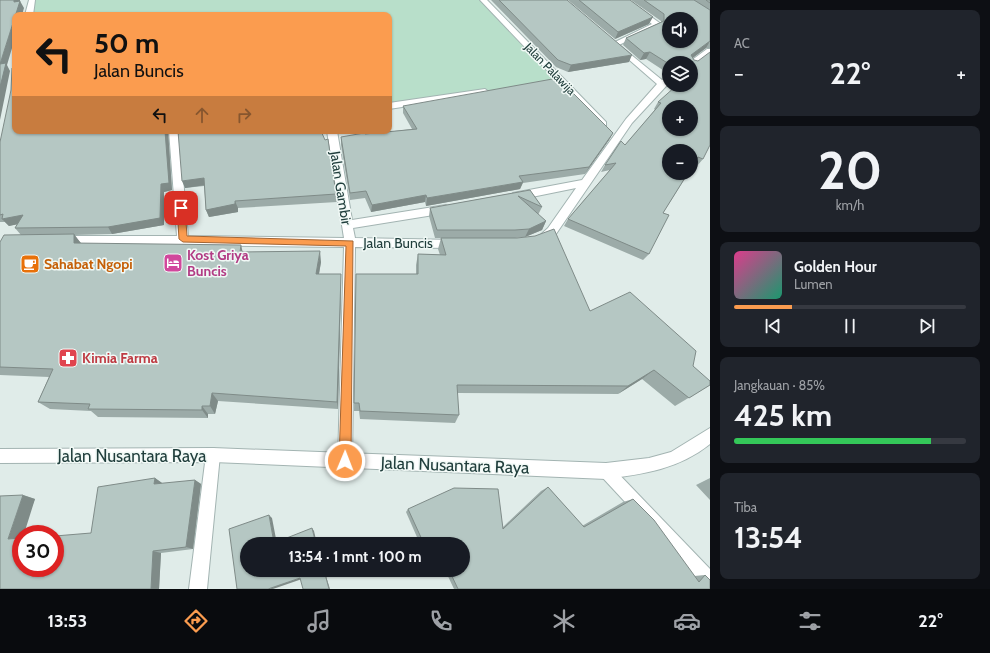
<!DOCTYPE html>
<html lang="id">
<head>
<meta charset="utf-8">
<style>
  :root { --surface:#171b24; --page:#20242c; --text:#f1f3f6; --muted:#9ea1a6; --line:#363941; --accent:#fb9c4f }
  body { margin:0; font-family:Cabin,sans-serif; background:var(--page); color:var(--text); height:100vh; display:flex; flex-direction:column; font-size:15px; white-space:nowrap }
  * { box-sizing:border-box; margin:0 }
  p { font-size:13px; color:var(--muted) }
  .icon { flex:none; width:22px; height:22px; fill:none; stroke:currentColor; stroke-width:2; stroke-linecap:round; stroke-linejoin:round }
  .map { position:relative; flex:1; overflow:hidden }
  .side { display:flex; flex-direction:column; gap:10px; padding:10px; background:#0d0f14; width:280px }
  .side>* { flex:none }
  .hud { position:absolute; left:12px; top:12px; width:380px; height:122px; border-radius:8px; box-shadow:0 1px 3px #0004; background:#fb9c4f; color:#111; overflow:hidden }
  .buttons { position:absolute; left:662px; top:12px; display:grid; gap:8px }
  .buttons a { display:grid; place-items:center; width:36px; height:36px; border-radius:50%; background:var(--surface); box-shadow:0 1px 3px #0004; font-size:20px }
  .speed { position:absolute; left:12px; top:525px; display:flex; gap:8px; font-size:20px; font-weight:700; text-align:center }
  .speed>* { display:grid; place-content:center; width:52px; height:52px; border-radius:50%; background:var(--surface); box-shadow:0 1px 3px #0004; line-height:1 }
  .speed .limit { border:6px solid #d22; background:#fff; color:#111 }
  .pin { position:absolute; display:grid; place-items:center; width:34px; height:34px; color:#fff; margin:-17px; border-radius:8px; box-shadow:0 2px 6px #0006 }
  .me { position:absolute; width:44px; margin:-22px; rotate:1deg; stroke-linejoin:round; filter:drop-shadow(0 0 3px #0008) }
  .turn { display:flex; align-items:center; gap:14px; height:84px; padding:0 16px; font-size:18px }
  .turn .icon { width:52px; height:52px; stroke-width:2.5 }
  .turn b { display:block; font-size:28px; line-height:34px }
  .lanes { display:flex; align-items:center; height:38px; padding:0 16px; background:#0003; justify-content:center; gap:20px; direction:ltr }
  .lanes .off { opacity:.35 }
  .big { font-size:30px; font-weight:700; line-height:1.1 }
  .side .tile { flex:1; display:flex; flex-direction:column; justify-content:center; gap:6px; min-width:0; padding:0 14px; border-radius:8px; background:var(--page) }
  .side .dial { align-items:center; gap:0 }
  .dial b { font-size:52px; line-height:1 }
  .song { display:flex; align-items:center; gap:12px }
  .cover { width:48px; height:48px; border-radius:6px; background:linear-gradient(135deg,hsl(330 70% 55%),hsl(160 70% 35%)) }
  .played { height:4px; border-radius:2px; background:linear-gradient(90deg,var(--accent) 25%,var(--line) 25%) }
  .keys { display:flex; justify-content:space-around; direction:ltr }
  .heat { display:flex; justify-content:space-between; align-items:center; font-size:22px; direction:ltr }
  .charge { height:6px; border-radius:3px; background:linear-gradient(90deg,#34c759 85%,var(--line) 0) }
  .trip { position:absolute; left:240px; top:537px; width:230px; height:40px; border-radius:20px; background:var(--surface); box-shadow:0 1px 3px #0004; font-weight:700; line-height:40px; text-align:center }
  .menu { display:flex; height:64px; justify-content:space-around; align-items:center; background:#090b0e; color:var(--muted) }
  .menu .icon { width:28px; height:28px }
  .menu .current { color:var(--accent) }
  .menu b { font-size:18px; color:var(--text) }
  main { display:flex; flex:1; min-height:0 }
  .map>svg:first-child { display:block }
</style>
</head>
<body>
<main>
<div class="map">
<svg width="710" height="589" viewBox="0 0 710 589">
  <rect width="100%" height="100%" fill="#e0ece9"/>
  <path fill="#b8dfca" d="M32 0H483L562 80 389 106V15H29Z"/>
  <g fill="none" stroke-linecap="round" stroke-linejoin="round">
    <g stroke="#a3b4b2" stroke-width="2">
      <path id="minor" d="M29 0H35L33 15H25Z
        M480 0H487L606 122V126H600Z
        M621 0H628L661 24 619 45 662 80 669 77V83L632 123 556 234 546 242H538L536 239 548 228 576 188 517 200 512 196 513 193 582 180 626 119 657 84 611 44 652 24Z
        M707 49H710V54L694 66H691V63H688Z
        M485 89 489 92 488 94 389 109V103Z
        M169 131H179L188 236 344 238 327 131H337L352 220 446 205 451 209 446 213 353 228 355 238 455 240 461 244 455 248 355 247 352 461 350 466 345 468 340 466 338 461 344 247 63 244 57 240 63 236H177Z
        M213 448 218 450 220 455 207 589H189L206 455 208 450Z
        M606 463 611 466 710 569V589L704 587 601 476 598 471 601 466Z"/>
    </g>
    <g stroke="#a3b4b2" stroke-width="2">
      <path id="tertiary" d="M710 428V444C679 469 644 474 606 479L213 462 0 463V449L213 448 606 463 649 458 671 452Z"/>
    </g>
    <use href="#minor" fill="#fff" fill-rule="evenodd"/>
    <use href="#tertiary" fill="#fff" fill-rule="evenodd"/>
  </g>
  <path fill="#9caba8" d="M491 0H567L629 62 568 72 556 67Z
    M568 0H630L649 24 615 39Z
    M631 0H710V48H706L693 58 703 159 697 166 694 164 663 213 649 254 643 260 564 226 568 219 610 170 601 172 605 165 625 145 655 110 654 109 658 102 691 85V63H669V74L646 59 640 60 623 45 626 38 661 22V21Z
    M403 106 613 133 609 140 585 174 523 183 520 189 426 206 425 202 371 212 365 198 350 200 341 145V137L412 129 403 113Z
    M168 131 172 190 164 192V225L112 234 74 235 81 243 243 252 321 262 319 274H341V285L338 409 218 401 215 414H208V418L98 417 91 411 50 409 38 402 49 377 0 375V242L21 235 15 228 17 224 9 226 5 222H0V142Z
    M178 131 336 194 337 202 238 208V212L209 217 206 210 204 186 185 188Z
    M530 190 542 207 538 215 546 221 542 230 525 237 515 238 590 311 693 366 710 385 675 406 642 379 618 394 457 393 459 415 455 423 360 419 359 411H354L356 274H416V265L418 254 440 255 438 249 441 238H435L429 216 430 208Z
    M155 478 162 483V484L195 480 201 484 193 549 161 553 159 589H0L23 495 35 499 21 534V568L91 533Z
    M710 478V500L696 485Z
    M548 487 582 526 623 502 633 499 694 576 705 575 710 589H454L445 570H463V544H420L406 512 408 509 503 527 541 491Z
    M432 570H440L433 573Z"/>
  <path fill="#7f8b88" d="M14 0H20V2V1L24 8 22 15H15Z
    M15 16V38L7 65 10 71 0 120V64Z
    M653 17 649 24 615 39 618 32Z
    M710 41 706 48 687 62 691 55Z
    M650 52 646 59 640 60 644 53Z
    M632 55 629 62 568 72 571 65Z
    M165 131H168L172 190 164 192V225L112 234 108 227 161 184Z
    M613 133 609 140 585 174 589 167Z
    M204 178 206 185 185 188 182 181Z
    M523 182 520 189 426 206 427 198Z
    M426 195 425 202 371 212 372 205Z
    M235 201 238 208V212L209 217 206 210Z
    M23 215 29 222 9 226 2 219Z
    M546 221 542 230 525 237 529 229Z
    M74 234 83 246 74 243Z
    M241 245 244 257 240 252Z
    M320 251 321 262 317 285 316 274Z
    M341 274V285L338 409 337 402Z
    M654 370 642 379 618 394 628 386Z
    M212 393 218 401 215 414 210 406Z
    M202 406 208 414V418L202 410Z
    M155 478 162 483 161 489 154 484Z
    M195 480 201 484 193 549 186 547Z
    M23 495 35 499 24 534H21V541L8 539Z
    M269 515 272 518 277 544 274 543Z
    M312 528 314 531 317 544H316Z
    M153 551 161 553 159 589H151Z
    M324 570 330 589H329Z
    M300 578 302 579 273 589H268Z"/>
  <path fill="#b5c7c3" stroke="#7f8b88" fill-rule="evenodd" d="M0 0H14V2L20 1 0 64 6 63 0 87Z
    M499 0H567L632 55 571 65 558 60Z
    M579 0H630L653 17 618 32Z
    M644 0H694L710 10V41L691 55 694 60 698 61 710 52V145L703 159 698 157 691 169V151H669V173H688L663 213 669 215 649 254 568 219 616 163 605 165 621 141 625 145 661 103 658 102 676 86 678 85H691V63H669V64L650 52 644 53 626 38 664 21V14ZM669 19H691V41H669ZM669 107H691V129H669Z
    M706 0H710V3Z
    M12 68H15V131H165L169 183 161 184 160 218 108 227 15 228 23 215 2 219 3 214 0 215V142L11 90Z
    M558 78 613 133 589 167 519 176 523 182 427 198 426 195 372 205 366 191 350 193 341 137 364 133 365 134 417 129 403 106Z
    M178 131H321L325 140 328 139 336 194 235 201V204L206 210 204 178 182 181Z
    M530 190 542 207 518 196 546 221 529 229 515 230H437L430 208Z
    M554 229 590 311 630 292 696 351 693 366 710 381V385L689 398 654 370 628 386 457 385 459 415 360 411 359 403H354L356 274H418V254L446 255 441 238H517L535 236Z
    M74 234V243L241 245 240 252 320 251 316 274H341L337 402 212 393 210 406H202V410L88 409 90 404 38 402 53 369 0 367V242L4 235Z
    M155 478 154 484 195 480 186 547 153 551 151 589H0V496L23 495 8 539 21 538V568H55V536L91 533 98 487Z
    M548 487 584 527 633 499 654 520 699 582 705 575 710 580V589H458L449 570H463V544H424L408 509 454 488 498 489 503 529Z
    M269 515 274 543 312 528 316 544H247V570H324L329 589H303L300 578 268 589H237L229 529Z"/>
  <path fill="#fb9c4f" stroke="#a36533" d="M181 205 185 208 187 236 353 241 351 461 349 465 345 466 341 465 339 461 346 246 183 242 179 239 177 208Z"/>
  <defs>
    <g id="hotel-square" transform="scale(1)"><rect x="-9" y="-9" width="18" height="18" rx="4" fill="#d1479c" stroke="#f1f9f6"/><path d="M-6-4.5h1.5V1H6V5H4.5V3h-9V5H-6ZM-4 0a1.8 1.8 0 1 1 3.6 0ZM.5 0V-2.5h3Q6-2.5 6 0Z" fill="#fff"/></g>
    <g id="cafe-square" transform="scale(1)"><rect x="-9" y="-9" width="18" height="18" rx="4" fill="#e8710a" stroke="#f1f9f6"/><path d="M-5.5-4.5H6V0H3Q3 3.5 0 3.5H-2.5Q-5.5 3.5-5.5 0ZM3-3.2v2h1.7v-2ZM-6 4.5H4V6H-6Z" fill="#fff"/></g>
    <g id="pharmacy-square" transform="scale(1)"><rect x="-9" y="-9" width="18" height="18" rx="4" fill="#e0444e" stroke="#f1f9f6"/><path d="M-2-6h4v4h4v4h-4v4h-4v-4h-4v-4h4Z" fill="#fff"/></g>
  </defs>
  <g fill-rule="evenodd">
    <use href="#hotel-square" x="173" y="263"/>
    <use href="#cafe-square" x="30" y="264"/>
    <use href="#pharmacy-square" x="68" y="358"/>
  </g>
  <g text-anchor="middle" stroke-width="3" stroke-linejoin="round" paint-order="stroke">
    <g font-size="12" fill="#203e3c" stroke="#f1f9f6">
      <text transform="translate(550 69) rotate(46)" y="4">Jalan Palawija</text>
    </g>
    <g font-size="14" fill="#203e3c" stroke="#f1f9f6">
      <text transform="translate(341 188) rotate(81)" y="5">Jalan Gambir</text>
      <text x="398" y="248">Jalan Buncis</text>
    </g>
    <g font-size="14" font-weight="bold" fill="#b23c85" stroke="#f1f9f6" text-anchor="start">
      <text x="187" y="260">Kost Griya<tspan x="187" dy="16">Buncis</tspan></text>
    </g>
    <g font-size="14" font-weight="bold" fill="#c56008" stroke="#f1f9f6" text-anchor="start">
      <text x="44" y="269">Sahabat Ngopi</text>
    </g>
    <g font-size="14" font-weight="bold" fill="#be3a42" stroke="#f1f9f6" text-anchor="start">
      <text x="82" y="363">Kimia Farma</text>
    </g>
    <g font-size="17" fill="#203e3c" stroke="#f1f9f6">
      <text x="132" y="462">Jalan Nusantara Raya</text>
      <text transform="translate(455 465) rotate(2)" y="6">Jalan Nusantara Raya</text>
    </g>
  </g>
</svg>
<div class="buttons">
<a><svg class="icon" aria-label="sound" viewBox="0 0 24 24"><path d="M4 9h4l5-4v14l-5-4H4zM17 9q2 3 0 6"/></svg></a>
<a><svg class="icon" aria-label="layers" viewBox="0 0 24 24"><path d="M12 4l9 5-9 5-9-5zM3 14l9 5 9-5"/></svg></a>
<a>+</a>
<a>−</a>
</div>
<div class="speed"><div class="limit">30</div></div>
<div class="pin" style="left:181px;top:208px;background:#d93025"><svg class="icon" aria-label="arrive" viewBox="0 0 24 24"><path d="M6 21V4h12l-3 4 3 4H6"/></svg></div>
<svg class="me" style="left:345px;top:461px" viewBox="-20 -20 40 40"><circle r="17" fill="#fb9c4f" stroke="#fff" stroke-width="3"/><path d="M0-11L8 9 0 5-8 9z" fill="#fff"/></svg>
<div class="trip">13:54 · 1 mnt · 100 m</div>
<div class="hud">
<div class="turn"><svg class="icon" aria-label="left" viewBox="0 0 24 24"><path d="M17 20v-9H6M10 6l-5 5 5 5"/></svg><div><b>50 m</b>Jalan Buncis</div></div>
<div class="lanes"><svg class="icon" aria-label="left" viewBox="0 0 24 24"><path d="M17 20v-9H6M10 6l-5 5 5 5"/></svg><svg class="icon off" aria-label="ahead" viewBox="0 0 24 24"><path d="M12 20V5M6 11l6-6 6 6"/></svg><svg class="icon off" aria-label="right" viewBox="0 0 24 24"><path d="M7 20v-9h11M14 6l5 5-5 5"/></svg></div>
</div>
</div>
<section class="side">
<div class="tile"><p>AC</p>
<div class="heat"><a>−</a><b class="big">22°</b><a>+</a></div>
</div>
<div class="tile dial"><b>20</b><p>km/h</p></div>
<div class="tile">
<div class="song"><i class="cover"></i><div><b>Golden Hour</b><p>Lumen</p></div></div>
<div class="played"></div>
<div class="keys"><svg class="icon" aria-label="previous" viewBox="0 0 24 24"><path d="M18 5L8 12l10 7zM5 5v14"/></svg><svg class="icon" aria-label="pause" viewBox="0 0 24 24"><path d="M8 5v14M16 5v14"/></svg><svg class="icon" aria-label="next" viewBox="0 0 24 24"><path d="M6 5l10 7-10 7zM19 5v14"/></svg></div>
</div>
<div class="tile"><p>Jangkauan · 85%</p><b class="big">425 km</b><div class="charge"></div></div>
<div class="tile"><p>Tiba</p><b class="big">13:54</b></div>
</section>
</main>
<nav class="menu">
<b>13:53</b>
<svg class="icon current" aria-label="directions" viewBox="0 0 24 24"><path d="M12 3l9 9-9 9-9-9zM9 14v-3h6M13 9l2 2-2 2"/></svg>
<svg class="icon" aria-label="music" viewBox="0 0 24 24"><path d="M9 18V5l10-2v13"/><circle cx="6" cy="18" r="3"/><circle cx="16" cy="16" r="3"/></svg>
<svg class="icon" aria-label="phone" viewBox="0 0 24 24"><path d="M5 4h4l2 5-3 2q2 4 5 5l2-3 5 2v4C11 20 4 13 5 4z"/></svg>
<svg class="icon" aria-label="climate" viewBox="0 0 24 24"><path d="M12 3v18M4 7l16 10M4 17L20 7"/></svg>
<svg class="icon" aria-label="car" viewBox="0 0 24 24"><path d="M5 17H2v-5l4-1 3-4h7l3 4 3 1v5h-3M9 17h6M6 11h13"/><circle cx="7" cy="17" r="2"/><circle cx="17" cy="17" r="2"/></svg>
<svg class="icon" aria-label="filters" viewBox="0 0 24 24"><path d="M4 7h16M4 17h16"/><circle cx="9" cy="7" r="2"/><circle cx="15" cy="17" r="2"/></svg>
<b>22°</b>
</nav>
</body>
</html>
